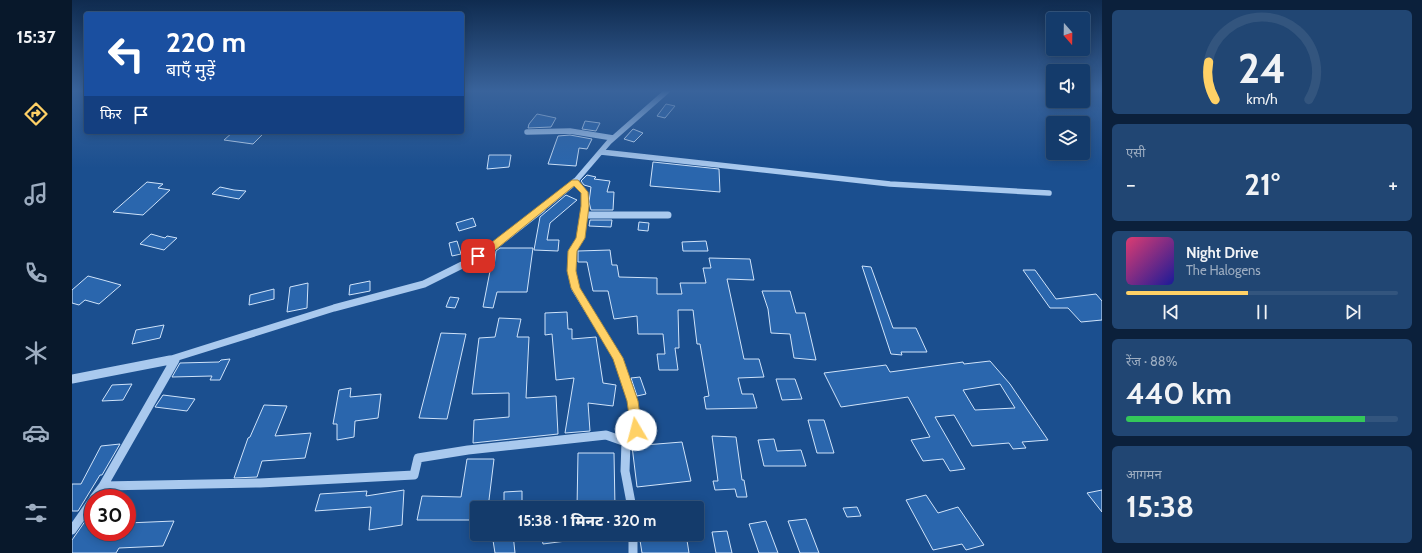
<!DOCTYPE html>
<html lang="hi">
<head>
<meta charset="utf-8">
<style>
  :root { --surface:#143b6b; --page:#214673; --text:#f1f3f6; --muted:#9dadc1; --line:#33557e; --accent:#ffd166 }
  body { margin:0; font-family:Cabin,"Noto Sans Devanagari",sans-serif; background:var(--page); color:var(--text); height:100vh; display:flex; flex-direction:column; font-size:15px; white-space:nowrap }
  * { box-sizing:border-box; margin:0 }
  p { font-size:13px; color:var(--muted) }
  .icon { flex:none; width:22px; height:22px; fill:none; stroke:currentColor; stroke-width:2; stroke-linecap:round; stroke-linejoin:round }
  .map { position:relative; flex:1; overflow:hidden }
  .sheet { display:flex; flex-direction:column; gap:10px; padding:10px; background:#0b203b; width:320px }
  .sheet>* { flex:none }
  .banner { position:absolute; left:12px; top:12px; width:380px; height:122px; border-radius:4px; box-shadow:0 2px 10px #0003,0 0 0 1px var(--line); background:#1a4fa0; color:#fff; overflow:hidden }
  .needle { width:26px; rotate:160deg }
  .fabs { position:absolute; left:974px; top:12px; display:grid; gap:8px }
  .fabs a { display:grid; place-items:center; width:44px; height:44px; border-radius:4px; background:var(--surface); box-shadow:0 2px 10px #0003,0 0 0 1px var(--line); font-size:20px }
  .speed { position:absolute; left:12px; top:489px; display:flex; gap:8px; font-size:20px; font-weight:700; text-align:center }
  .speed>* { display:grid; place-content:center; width:52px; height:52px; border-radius:50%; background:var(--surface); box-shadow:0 2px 10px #0003,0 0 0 1px var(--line); line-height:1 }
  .speed .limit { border:6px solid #d22; background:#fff; color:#111 }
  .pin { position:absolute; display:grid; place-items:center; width:34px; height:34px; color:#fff; margin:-17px; border-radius:8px; box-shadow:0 2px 6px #0006 }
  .me { position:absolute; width:44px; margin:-22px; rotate:352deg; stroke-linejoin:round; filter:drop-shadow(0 0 3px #0008) }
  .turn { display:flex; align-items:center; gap:14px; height:84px; padding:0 16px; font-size:18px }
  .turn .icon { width:52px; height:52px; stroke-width:2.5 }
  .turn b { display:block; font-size:28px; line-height:34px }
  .then { display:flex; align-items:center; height:38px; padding:0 16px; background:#0003; gap:8px; font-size:15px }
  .big { font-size:30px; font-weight:800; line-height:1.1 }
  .sheet .card { flex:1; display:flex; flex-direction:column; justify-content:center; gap:6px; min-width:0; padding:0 14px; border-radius:6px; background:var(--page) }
  .sheet .dial { align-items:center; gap:0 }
  .dial svg { height:104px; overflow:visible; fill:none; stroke:var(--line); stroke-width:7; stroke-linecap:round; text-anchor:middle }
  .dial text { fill:var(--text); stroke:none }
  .song { display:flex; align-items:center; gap:12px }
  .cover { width:48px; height:48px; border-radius:6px; background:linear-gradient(135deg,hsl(340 70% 55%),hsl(240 70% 35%)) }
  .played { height:4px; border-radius:2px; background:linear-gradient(90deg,var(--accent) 45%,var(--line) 45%) }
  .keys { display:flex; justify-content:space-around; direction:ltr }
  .heat { display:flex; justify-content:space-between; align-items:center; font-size:22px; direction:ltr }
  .charge { height:6px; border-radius:3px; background:linear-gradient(90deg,#34c759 88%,var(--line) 0) }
  .trip { position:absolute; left:398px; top:501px; width:234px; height:40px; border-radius:4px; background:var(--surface); box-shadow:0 2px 10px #0003,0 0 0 1px var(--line); font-weight:800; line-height:40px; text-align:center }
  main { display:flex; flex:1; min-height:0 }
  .dock { display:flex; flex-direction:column; width:72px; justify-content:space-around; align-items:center; background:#08182b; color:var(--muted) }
  .dock .icon { width:28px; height:28px }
  .dock .on { color:var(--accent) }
  .dock b { font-size:18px; color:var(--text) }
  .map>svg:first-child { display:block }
</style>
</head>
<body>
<main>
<nav class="dock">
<b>15:37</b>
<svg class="icon on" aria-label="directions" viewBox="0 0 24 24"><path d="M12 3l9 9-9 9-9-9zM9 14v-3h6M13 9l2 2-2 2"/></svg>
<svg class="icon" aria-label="music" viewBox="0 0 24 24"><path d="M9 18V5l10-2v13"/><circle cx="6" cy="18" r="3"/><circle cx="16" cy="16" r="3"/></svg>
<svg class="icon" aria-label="phone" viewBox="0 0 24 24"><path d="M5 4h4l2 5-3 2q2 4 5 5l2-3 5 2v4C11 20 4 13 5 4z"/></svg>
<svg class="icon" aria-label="climate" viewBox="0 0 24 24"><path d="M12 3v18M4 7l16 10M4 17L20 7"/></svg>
<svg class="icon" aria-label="car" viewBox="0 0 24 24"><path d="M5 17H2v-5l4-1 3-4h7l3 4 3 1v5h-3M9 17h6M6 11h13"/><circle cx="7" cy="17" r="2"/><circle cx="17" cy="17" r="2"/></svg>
<svg class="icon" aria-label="filters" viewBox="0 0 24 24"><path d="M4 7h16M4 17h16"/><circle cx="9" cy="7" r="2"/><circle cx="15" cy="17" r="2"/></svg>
</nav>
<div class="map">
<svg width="1030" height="553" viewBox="0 0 1030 553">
  <rect width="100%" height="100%" fill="#1b4f8f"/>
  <path fill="#2a66ad" stroke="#cfe3fa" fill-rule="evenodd" d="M594 104 603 106 593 118 585 116Z
    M465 114 484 118 479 127 456 128 457 124Z
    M513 121 528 123 524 131 510 129Z
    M561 129 571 133 562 142 552 139Z
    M161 132H193L181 144 152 140Z
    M498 135 520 139 515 149 507 148 504 166 476 164 486 136Z
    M417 155H439L437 167 415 169Z
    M581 162 647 169 648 192 578 186Z
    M515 175 524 177 522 179 538 181 535 192H542L541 210H519L517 202 519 187 512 185 509 181Z
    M75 182 91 184 86 188 98 190 71 215 41 212Z
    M148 187 162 190 174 191 167 199 140 194Z
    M494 195 505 200 478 223 475 240H487L486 251 462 250 468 217Z
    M401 218 404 226 387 231 384 223Z
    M518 220H540L539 227 517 226Z
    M567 222 577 223 576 231 566 230Z
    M79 234 93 238 95 236 105 238 92 250 68 244Z
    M385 241 389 254 380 256 377 243Z
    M634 241 636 251H611L610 242Z
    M428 248H461L455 292H425L421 308 411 307 419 266H422L424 251Z
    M538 250 540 265H545L547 277 585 278V294H610L608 283H634L631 268H639L637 258 678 259 682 280 655 279 672 359H687L692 377 666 378 670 394H681L685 408 634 409 632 397 637 396 628 344H625L621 310H606L607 348H603L606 370H587L585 354H593L591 334H566L565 316 542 319 536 291H521L515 262H506V251Z
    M790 266 799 267 821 328H844L855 352H829L830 355 819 354Z
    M951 270H963L984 299 1024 294 1030 301V320L1009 322 996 308H978Z
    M16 276 31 280 49 285 27 304 13 300 7 305 0 303V290Z
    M298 281V291L277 295 278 285Z
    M236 283 235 308 215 312 218 287Z
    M202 289V299L177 305 178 295Z
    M690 291H718L724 313H733L744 360 722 358 718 334 699 333 696 309Z
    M378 297 387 298 383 308 374 307Z
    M495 312 496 329H500V339L524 337 531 383 544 385 541 406 516 403 518 431 493 433 502 378 484 380 480 334 473 335V313Z
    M427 318 449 319 445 337H457L454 398 484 396 486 434 401 443 402 420 437 417V393L400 394 407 338 423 337Z
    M92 325 88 338 60 344 64 330Z
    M369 333 394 334 375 419 347 418Z
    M158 359 148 380H138L140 376 100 377 108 363 147 362 149 360Z
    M918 361 938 384 976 440 950 442 954 448 941 449 937 443 900 446 882 415 863 417 893 469 878 471 871 459 851 461 839 440 858 437 836 397 769 407 752 373 814 365 818 372 891 362 892 364ZM928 384 943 408 903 410 891 390Z
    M568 377 574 394 565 396 559 378Z
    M704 379H723L730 399 710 400Z
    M60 384 51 400 30 401 40 385Z
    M279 388 278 397 309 394 306 418 283 421 282 437 265 440V424H261L267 390Z
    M91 395 123 399 115 411 83 407Z
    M192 405 215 406 203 436 239 433 233 458 190 461 185 477 162 478 176 438 178 437Z
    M736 420H752L762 453H745Z
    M640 436 664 437 670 480H672L675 497H665L663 489 643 490 641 481H646Z
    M702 439 705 451 729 450 734 466H692L686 440Z
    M610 442 619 481 565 487 560 446Z
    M48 444 30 475H28L6 511H0V484H9L29 446Z
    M506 453H542L543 508H505Z
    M395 459H422L416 508H405V520H345L350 496 389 497Z
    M332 490 330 525 297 530 299 507 243 511 248 494 295 491 294 496Z
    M1030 490V512L1015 493Z
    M450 491V508H432V492Z
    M854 495 866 513 886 507 912 545 894 550 890 544 861 550 834 500Z
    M785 507 789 516 775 517 771 508Z
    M21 510V532H55V523L102 521 91 546 47 548 44 553H0V540Z
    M734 519 747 553H728L716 521Z
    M694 521 706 553H687L677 524Z
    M655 531 660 553H644L640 532Z
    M420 534H441L443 553H423Z
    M469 534H493L494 541 471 544Z
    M567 534H614L617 553H570Z"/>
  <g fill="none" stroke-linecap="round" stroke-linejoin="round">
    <path stroke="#a9c9ee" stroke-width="5.5" d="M455 132 498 131 541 138
      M529 152 818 184 977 193
      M503 181 512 192 513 210
      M469 210 501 184 537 142 595 91"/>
    <path stroke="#a9c9ee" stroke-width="7" d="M513 209 509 238 500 251V271L503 289 547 361
      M512 215H596
      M93 361 262 308 352 284 414 253 470 209
      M102 361 104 358"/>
    <path stroke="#a9c9ee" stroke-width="9" d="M103 360 31 486 188 483 342 475 346 458 396 450 534 435 554 442 553 471 560 508
      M547 360 560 401 564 430 554 442
      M0 379 98 360
      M22 498 31 486
      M0 530 21 500
      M561 534V553"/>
  </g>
  <linearGradient id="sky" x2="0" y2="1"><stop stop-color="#0f2b4f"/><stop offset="0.54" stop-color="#39639b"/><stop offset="1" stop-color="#39639b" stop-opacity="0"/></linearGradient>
  <rect width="1030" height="168" fill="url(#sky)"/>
  <path fill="#ffd166" stroke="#a68842" d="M500 180H506L516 192 517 206 513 238 505 251 504 271 508 288 551 358 566 401 570 430 568 434 564 435 560 434 559 430 555 401 541 359 499 288 495 271 496 251 504 238 509 206V193L502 186 417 255 406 260 402 256Z"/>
</svg>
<div class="fabs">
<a><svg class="needle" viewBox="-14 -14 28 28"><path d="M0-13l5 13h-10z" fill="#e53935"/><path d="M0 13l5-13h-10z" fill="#9dadc1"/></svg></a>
<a><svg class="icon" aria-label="sound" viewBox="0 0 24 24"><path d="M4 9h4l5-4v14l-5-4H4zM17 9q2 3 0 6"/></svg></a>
<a><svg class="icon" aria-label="layers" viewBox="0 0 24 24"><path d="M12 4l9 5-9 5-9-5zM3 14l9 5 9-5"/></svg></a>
</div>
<div class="speed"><div class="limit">30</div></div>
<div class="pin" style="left:406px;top:256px;background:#d93025"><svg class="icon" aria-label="arrive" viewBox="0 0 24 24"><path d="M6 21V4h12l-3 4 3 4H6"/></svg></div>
<svg class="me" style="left:564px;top:430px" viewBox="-20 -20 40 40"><circle r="19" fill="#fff"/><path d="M0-13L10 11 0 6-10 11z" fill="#ffd166"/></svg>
<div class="trip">15:38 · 1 मिनट · 320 m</div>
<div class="banner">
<div class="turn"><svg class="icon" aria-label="left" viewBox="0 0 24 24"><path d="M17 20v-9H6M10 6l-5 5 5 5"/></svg><div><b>220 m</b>बाएँ मुड़ें</div></div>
<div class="then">फिर<svg class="icon" aria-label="arrive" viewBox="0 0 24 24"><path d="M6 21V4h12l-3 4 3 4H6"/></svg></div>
</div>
</div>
<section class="sheet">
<div class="card dial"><svg viewBox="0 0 100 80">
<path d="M14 69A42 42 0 1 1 86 69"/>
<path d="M14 69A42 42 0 0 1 9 40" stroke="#ffd166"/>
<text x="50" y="56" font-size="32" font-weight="700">24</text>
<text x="50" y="72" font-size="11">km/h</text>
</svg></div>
<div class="card"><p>एसी</p>
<div class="heat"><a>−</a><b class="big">21°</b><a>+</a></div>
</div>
<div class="card">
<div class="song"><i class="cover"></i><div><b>Night Drive</b><p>The Halogens</p></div></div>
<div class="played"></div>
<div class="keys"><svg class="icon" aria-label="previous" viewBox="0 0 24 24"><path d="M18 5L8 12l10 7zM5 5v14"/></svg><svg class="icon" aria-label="pause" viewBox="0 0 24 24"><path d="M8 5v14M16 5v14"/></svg><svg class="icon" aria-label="next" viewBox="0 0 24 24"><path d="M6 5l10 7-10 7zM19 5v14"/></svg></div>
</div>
<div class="card"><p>रेंज · 88%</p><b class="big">440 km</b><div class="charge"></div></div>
<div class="card"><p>आगमन</p><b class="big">15:38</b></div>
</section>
</main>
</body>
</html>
